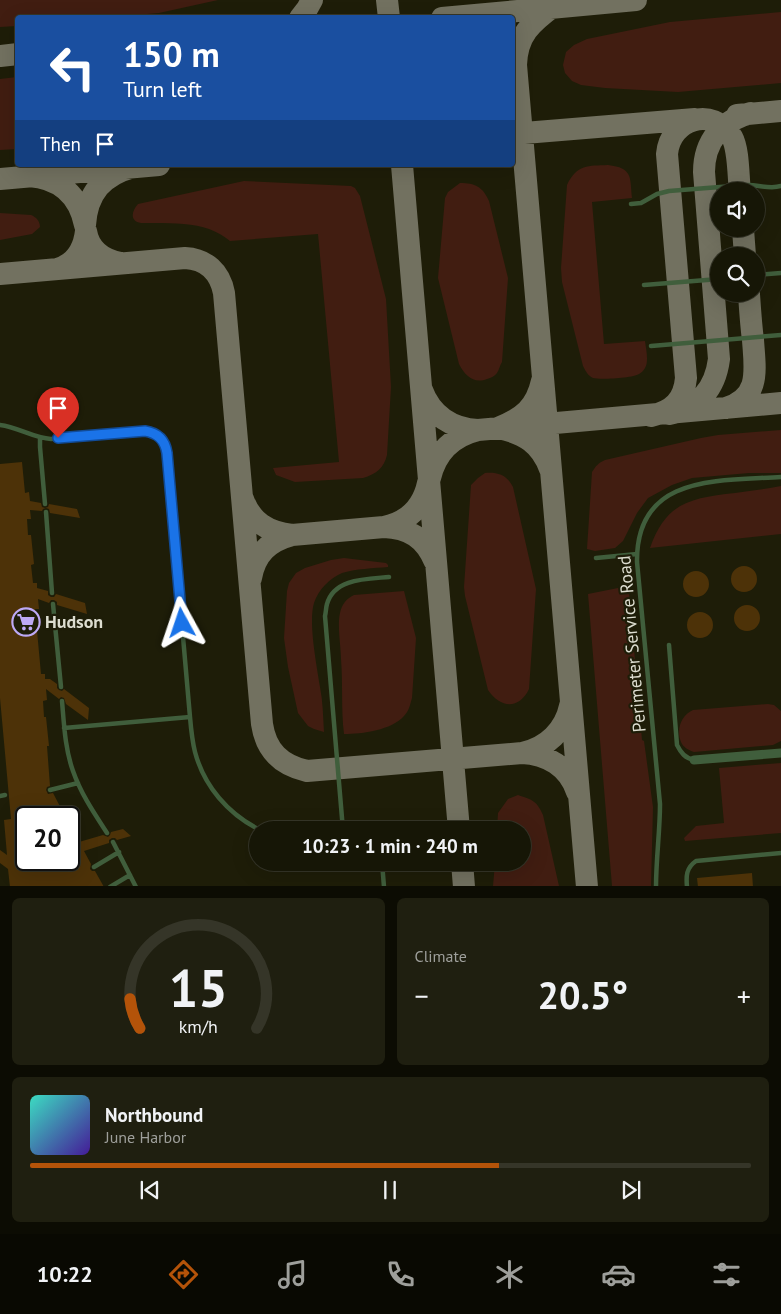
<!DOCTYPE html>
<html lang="en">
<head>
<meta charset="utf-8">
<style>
  :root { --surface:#161606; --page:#1f1f10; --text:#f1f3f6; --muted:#9e9f9b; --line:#353528; --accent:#b45309 }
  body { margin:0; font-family:"PT Sans",sans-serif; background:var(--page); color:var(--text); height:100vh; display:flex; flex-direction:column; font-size:19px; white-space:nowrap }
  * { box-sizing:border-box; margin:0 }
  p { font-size:16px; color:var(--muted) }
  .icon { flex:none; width:28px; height:28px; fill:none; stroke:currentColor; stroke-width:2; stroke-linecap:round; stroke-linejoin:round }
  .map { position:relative; height:886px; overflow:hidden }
  .drawer { display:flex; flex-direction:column; gap:12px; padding:12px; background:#0c0c03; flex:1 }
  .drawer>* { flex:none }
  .top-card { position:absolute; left:15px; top:15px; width:500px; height:152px; border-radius:5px; box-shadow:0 5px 20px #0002,0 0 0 1px var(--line); background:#1a4fa0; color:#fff; overflow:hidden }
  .fabs { position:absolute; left:710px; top:182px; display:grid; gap:10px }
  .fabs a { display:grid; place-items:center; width:55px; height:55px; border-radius:50%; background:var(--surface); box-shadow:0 5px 20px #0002,0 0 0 1px var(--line); font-size:25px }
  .speed { position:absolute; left:15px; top:806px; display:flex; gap:10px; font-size:25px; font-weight:700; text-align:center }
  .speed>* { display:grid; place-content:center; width:65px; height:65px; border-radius:50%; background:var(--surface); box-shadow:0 5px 20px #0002,0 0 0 1px var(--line); line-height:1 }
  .speed .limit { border:2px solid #111; border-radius:8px; background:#fff; color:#111 }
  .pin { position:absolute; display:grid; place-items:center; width:42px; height:42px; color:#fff; margin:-51px -21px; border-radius:50% 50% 50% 0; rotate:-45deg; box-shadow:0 0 5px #0007 }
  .pin .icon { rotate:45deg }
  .me { position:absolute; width:55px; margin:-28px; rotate:355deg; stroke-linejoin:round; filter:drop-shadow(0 0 4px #0008) }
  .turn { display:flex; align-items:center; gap:18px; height:105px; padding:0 25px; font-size:22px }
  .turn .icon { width:65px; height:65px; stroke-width:2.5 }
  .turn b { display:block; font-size:35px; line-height:42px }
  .then { display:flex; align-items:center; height:48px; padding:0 25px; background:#0003; gap:10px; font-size:19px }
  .big { font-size:38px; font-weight:800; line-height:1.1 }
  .drawer .card { flex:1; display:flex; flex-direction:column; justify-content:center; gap:8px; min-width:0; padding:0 18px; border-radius:8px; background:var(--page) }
  .drawer .dial { align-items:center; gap:0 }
  .dial svg { height:130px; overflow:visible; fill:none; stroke:var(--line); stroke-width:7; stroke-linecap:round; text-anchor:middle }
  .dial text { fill:var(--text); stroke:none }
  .song { display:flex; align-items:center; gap:15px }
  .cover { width:60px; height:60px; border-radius:8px; background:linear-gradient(135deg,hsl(170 70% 55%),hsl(260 70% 35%)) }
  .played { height:5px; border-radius:2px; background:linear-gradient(90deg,var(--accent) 65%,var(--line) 65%) }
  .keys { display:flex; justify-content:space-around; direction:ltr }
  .heat { display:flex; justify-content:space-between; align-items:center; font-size:28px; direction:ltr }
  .drawer .tiles { flex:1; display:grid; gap:12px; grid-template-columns:1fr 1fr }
  .card:last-child { grid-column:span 2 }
  .trip { position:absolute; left:249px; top:821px; width:282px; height:50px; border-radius:25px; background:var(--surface); box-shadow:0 5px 20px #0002,0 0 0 1px var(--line); font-weight:800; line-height:50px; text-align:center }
  .tab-bar { display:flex; height:80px; justify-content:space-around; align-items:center; background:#090902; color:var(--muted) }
  .tab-bar .icon { width:35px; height:35px }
  .tab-bar .on { color:var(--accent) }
  .tab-bar b { font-size:22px; color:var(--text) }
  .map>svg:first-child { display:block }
</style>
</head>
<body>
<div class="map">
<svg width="781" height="887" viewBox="0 0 781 887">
  <rect width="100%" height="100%" fill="#1e1d08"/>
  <path fill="#411d11" d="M0 0H218L159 13 111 17 18 18 17 26 0 27Z
    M781 12V83L678 92 605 88 581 85 572 81 565 73 563 65 566 52 574 45 587 39 670 22Z
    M17 77V149L0 150V79Z
    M608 165C633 168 630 177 632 198L592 202 604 344 645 341C646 349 649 361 645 368 644 370 641 373 639 374 633 378 600 380 593 378 588 376 585 370 583 366L562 282 561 268 567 185C577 164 588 166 608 165Z
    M244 181 351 186 355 188 360 196 386 299 391 387 387 455C384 468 376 474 363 478L295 482 276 475 273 468 339 462 318 234 230 241C224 236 217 232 209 229 190 222 162 223 141 223 130 221 131 212 138 204Z
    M460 183C475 183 483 187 489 201L508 278 502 362C500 365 499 370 497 373 495 376 491 378 487 379 474 384 465 376 459 364L438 278 445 198 448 192Z
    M0 213 31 215C36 217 40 221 40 227L32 234 0 240Z
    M781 430V473H749L692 478 672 485 648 498 637 513 623 541 615 548 595 551 587 549 592 472C596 466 598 463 605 460L701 438 718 435Z
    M485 473C498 472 507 475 513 487L536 589 529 689C519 710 500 708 488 690L465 596 464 587 471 485 478 478Z
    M781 486V534L650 548C666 502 691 498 735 493 750 491 766 489 781 486Z
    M344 558 386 563 388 565V567C375 568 354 569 342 573 330 578 318 590 314 603 308 623 317 666 320 687 323 702 323 717 324 732L314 729 308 726 298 713 288 667 284 638 287 591 289 583 296 573 305 568 331 560Z
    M618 588 624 593 629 592 642 740 644 741 653 807 651 886H612L588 594Z
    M404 591 416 638 412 698C410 705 409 711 404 716 392 730 362 734 344 734 341 709 343 684 341 659 341 646 337 626 340 613 342 604 346 599 354 595Z
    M768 704 774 705 781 711V741L773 745 694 752C688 750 683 747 681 742 676 730 681 715 693 710Z
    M781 763V833L685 841 684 838 696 826 724 823 719 768Z
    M518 795C533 800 537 801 543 815L559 886H493L495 863 522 862V830H497L498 813 508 799Z"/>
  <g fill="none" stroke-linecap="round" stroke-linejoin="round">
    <path stroke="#727160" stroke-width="22" d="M387 0 389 18
      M300 18 307 9 312 0
      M442 18 636 0
      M512 52 516 65 587 887
      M0 56 18 54
      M516 65C517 35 531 23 554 6
      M737 115 781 111
      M512 134 695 119
      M402 165 459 830
      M29 176C59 178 79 195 85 225 87 193 103 175 133 167
      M0 179 159 165
      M743 229 745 256
      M57 269C75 264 84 249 86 231 89 250 103 260 121 263
      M0 274 185 258C206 259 220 272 224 293L262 724C266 751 281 765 307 771L522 753
      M542 381C536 408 523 418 498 428 524 433 541 444 550 469
      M422 390C431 415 452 429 478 430 453 436 436 452 430 478
      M726 408C761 397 755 370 753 340 751 325 750 309 749 294
      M669 414C699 407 715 390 719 359L704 172C704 141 722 120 751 113
      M651 416C673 411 684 400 686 378L667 154C670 119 713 105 732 137 739 150 738 176 740 191
      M478 430 781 403
      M428 483C423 507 408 522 384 527 409 528 425 538 435 562
      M243 499C251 522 268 532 292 535 269 541 255 554 251 578
      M292 535 384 527
      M570 706C565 730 547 748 522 753 547 754 569 767 577 792
      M462 862 464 887"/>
  </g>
  <path fill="#4d3208" d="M22 462 25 493 29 492 30 501 41 503 42 507 45 508 48 507 49 504 77 509 80 518 50 513 49 509 46 508 43 509 42 511 30 510 31 519H27L28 535H31L34 564 31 565 33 583H37V588L48 591V595L51 597H54L56 594 85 603 87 614 57 605V602L54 600H51L49 603 38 599 39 609H35L41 674H45V679H50L57 684V688L59 690 62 691 64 689 89 708 88 720 66 704 64 698 61 697 59 699 46 689 47 700 43 701 44 717H46L49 746H47L50 786 47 787 46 790 48 794 53 793 66 818H26V860H69V823L79 842 103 835 108 837 110 835 111 832 123 829 131 836 117 840 115 838H112L109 840V843L84 851 91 864 90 869 92 871H95L104 887H10L8 869 0 863V850L7 855 4 820 11 819 0 698V464Z
    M731 579a13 13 0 1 1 26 0a13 13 0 1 1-26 0Z
    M683 584a13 13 0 1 1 26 0a13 13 0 1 1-26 0Z
    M734 618a13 13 0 1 1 26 0a13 13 0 1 1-26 0Z
    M687 625a13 13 0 1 1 26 0a13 13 0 1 1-26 0Z
    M752 873 753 887H698L697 878Z"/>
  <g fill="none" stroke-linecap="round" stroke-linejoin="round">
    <path stroke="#405e3c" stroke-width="4.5" d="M631 204 641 203 657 194 669 191 745 185C758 184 769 190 781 186
      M756 275 781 273
      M644 285 719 279
      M651 346 781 335
      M0 425C18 427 33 438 51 439L145 431C158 433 165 440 167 453L190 717C191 729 192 740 195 752 204 786 228 814 260 830
      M40 437V447L45 504
      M46 512 52 593
      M596 558 637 554
      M53 604 61 687
      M669 645 677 745C681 753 685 758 694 760
      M62 701C64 724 65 749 73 771 81 794 94 813 107 833
      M64 728 190 717
      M50 790 78 783
      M0 796 5 795
      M343 830 325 616C326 612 326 607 327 604 334 578 367 579 389 577
      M113 842 136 887
      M382 862 384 887
      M94 867 119 852
      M110 887 130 875
      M656 887C656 859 660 831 660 804L637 562C636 474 718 481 781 477
      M687 887C686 876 686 868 696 861L781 853"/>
    <path stroke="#405e3c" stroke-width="9" d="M694 760 781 753"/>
  </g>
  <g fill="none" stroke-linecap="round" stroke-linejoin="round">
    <g stroke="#114b97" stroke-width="12">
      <path id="route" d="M58 438 145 431C158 433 165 440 167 453L182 623"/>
    </g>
    <use href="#route" stroke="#1a73e8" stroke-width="9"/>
  </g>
  <defs>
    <g id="supermarket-ring" transform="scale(1.4375)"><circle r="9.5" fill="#1e1d08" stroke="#bda9f5" stroke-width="1.5"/><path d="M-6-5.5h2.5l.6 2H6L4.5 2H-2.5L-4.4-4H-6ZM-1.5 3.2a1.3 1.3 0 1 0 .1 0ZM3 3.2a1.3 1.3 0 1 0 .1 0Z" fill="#bda9f5"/></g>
  </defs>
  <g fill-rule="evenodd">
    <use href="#supermarket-ring" x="26" y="622"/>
  </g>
  <g text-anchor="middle" stroke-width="4.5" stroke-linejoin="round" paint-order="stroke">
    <g font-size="18" font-weight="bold" fill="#ddddd0" stroke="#1e1d08" text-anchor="start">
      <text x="45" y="628">Hudson</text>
    </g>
    <g font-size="18" fill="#ddddd0" stroke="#1e1d08">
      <text transform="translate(632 644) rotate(-95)" y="6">Perimeter Service Road</text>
    </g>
  </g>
</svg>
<div class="fabs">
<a><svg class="icon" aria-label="sound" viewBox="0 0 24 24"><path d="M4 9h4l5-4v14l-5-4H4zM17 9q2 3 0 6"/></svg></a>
<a><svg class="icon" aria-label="search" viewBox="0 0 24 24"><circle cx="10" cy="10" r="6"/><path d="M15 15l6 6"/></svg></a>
</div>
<div class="speed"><div class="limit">20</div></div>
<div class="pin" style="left:58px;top:438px;background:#d93025"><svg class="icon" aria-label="arrive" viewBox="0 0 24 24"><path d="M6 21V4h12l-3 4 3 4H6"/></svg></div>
<svg class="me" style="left:182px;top:623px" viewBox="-20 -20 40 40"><path d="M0-17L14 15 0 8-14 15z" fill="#1a73e8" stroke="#fff" stroke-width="4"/></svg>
<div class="trip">10:23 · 1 min · 240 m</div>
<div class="top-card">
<div class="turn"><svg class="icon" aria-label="left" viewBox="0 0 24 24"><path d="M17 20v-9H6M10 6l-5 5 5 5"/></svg><div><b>150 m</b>Turn left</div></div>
<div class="then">Then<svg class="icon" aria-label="arrive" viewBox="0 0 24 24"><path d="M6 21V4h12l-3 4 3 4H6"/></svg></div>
</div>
</div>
<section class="drawer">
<div class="tiles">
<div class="card dial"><svg viewBox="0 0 100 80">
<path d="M14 69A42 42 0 1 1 86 69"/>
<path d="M14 69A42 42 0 0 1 8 51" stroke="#b45309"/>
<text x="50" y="56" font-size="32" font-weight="700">15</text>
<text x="50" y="72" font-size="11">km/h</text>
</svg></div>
<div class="card"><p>Climate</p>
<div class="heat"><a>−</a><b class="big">20.5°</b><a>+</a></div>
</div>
<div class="card">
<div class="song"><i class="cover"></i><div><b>Northbound</b><p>June Harbor</p></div></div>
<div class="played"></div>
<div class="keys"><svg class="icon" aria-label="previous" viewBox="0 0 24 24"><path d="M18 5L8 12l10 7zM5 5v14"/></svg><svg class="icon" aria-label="pause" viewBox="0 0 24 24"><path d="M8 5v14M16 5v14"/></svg><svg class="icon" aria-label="next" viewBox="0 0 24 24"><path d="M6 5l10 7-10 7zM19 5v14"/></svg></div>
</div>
</div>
</section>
<nav class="tab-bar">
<b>10:22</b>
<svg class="icon on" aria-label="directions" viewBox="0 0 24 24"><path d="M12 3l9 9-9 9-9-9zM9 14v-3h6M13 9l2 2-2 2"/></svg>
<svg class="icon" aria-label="music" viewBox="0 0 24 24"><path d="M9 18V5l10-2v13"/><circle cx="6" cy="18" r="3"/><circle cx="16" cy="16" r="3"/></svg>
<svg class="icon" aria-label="phone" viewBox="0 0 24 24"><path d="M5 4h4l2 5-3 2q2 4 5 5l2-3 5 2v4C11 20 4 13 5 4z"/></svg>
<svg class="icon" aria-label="climate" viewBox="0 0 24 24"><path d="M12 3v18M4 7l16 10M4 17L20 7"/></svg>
<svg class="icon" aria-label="car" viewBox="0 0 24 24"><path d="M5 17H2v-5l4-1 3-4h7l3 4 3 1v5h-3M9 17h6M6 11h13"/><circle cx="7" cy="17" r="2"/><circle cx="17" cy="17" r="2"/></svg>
<svg class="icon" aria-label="filters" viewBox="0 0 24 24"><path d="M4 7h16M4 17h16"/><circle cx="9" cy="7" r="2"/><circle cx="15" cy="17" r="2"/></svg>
</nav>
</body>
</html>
